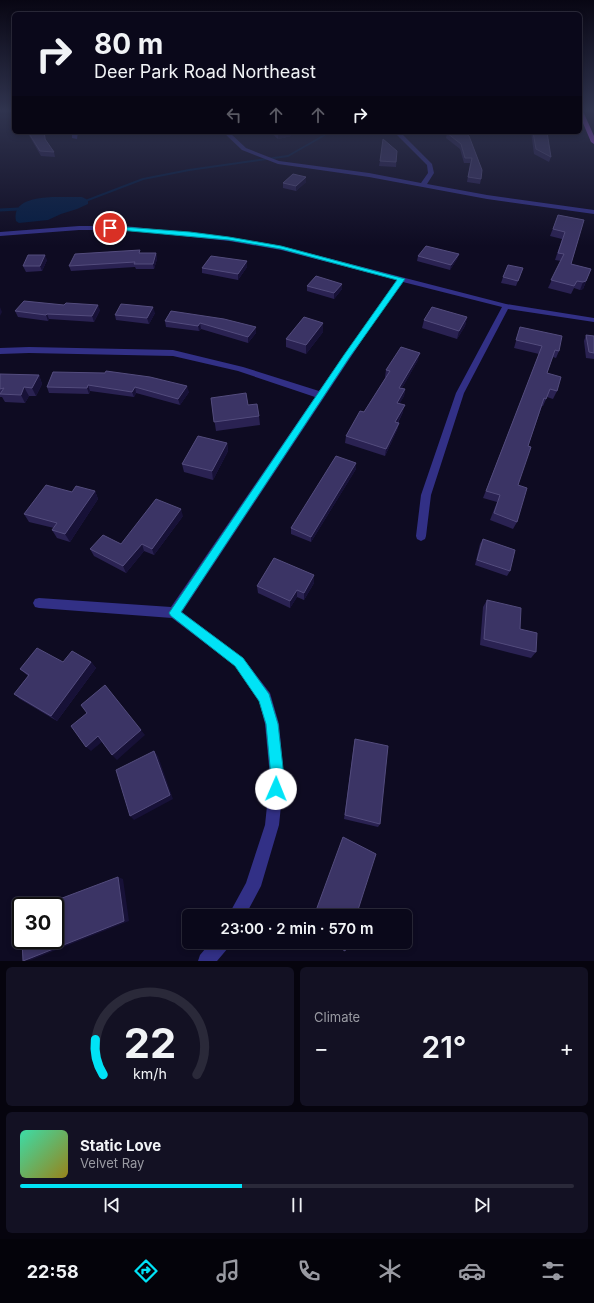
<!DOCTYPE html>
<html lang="en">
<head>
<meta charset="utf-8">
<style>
  :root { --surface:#0a081a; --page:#131123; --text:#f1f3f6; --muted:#999aa2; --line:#2a2939; --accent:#00e3f6 }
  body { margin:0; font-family:Inter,sans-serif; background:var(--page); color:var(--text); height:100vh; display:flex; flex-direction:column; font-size:15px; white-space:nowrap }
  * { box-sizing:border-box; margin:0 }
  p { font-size:13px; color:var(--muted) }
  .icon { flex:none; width:22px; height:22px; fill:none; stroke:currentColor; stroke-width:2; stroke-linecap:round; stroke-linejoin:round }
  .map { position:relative; height:961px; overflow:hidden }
  .sheet { display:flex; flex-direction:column; gap:6px; padding:6px; background:#06040e; flex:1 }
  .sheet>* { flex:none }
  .banner { position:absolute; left:12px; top:12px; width:570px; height:122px; border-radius:6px; box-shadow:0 2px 6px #0003,0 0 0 1px var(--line); background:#0a081a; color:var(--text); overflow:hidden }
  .speed { position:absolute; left:12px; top:897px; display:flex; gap:8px; font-size:20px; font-weight:700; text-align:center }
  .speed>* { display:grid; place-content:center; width:52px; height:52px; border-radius:50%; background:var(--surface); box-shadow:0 2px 6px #0003,0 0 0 1px var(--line); line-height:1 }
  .speed .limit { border:2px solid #111; border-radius:6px; background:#fff; color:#111 }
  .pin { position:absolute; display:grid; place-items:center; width:34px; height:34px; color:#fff; margin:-17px; border:2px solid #fff; border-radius:50%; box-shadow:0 1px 4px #0007 }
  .me { position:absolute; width:44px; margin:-22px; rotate:1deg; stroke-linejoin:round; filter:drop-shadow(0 0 3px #0008) }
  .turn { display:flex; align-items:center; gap:14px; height:84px; padding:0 16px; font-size:18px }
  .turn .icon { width:52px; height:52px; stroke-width:2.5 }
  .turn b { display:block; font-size:28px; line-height:34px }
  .lanes { display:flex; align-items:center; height:38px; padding:0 16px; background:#0003; justify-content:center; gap:20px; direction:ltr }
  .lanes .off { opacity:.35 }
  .big { font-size:30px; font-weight:600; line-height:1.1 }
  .sheet .tile { flex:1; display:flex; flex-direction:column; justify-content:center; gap:6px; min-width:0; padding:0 14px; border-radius:6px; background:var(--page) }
  .sheet .dial { align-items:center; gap:0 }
  .dial svg { height:104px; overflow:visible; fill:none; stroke:var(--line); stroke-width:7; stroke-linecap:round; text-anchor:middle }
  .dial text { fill:var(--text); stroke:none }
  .song { display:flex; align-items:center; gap:12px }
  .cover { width:48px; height:48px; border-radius:6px; background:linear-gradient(135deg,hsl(160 70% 55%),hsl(50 70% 35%)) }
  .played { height:4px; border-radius:2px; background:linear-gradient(90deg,var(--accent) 40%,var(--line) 40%) }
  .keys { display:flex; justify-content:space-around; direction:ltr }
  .heat { display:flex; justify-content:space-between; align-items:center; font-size:22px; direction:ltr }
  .sheet .tiles { flex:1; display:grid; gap:6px; grid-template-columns:1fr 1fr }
  .tile:last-child { grid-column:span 2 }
  .trip { position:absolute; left:182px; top:909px; width:230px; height:40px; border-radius:6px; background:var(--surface); box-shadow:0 2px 6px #0003,0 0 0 1px var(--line); font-weight:600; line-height:40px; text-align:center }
  .dock { display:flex; height:64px; justify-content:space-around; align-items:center; background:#04030a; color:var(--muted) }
  .dock .icon { width:28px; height:28px }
  .dock .active { color:var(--accent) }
  .dock b { font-size:18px; color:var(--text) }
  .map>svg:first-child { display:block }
</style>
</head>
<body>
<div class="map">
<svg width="594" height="961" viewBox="0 0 594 961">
  <rect width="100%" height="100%" fill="#0e0b22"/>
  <path fill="#041c42" d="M52 197H82L88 200V204L77 209 61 214 48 220 19 223 16 221C12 200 37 198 52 197Z"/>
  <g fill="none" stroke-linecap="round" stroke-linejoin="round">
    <path stroke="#041c42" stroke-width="2" d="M88 200 143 179 189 170 288 156 330 132"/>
    <path stroke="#041c42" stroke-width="3" d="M0 210 18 209"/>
    <path fill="#323086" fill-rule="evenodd" d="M72 132H78L77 139 72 138Z
      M223 132H229L246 148 279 161 369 173 421 183 428 173 427 165 394 132H400L432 164 434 173 427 184 487 195 594 210V214L487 199 369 177 278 164 242 150Z
      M79 226H125L229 237 281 246 506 304 594 318V322L508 309 464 393 431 495 426 536 425 539 421 541 417 539 416 536 421 495 456 393 502 307 403 282 376 319 182 612 243 658 270 693 279 724 284 777 279 825 261 886 245 916H228L246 883 265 825 270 777 265 724 259 701 235 666 172 618 39 608 35 607 33 603 35 599 39 598 171 607 315 397 238 371 173 356 29 353 0 354V348L29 347 173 350 243 367 319 391 397 280 281 250 229 241 125 230H79L0 236V232Z
      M211 942H230L228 948 217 961H198L200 955Z"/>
    <path fill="#bb52ff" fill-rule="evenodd" d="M580 111H583L594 136V144L591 142 580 116Z"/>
  </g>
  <path fill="#2a2252" d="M27 132H45L46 141 54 152 55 157 41 156Z
    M270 132H291V136L278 139Z
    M464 132 481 179 480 184 467 182 470 163H464L460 149 446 138 447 133Z
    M531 132H545L551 157 549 162 534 154Z
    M397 151 396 167 379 166 380 161Z
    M306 177V182L296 191 283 188V183Z
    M558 215 584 220 571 264 591 269 583 289 580 290 574 288 571 294 548 288 561 261 555 260 562 239 550 236Z
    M141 253H156L157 259 154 269H136L135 267 71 271 69 266Z
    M459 254 457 259 450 270 417 261 418 256Z
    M47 260 42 271 26 272 23 266Z
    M247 267 238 280 202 273V268Z
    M523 268 516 286 501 283 503 277Z
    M307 286 342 289 334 299 307 291Z
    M100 310 94 322 49 319 48 321 18 317 15 311Z
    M171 311 256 333 248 343 201 329 199 331 166 327 165 321Z
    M155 313 149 324 116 320 115 315Z
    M467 317 465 326 457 339 422 328 424 320Z
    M520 327 559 351 556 358 553 357 547 373 557 391 553 399 547 397 543 406H542L528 446 518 485 517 522 513 529 490 520 497 502 483 498 539 354 514 348Z
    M323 332 306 354 286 347V339Z
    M586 335 594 336V359L586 358 584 341Z
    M418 360 402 388 405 389 404 396 399 404 403 412 398 423H399L397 430 385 456 345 443 346 436 364 412 386 377H385L386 370Z
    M53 372 189 392 180 405 136 393 134 397 90 391 89 394 49 393 47 387Z
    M0 374 39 375 42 384 36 396H29L25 403 5 402 2 397H0Z
    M211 398 248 405 259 416 260 425 216 431Z
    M227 443 228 451 213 480 184 472 182 464Z
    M356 463V469L311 542 291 534V528Z
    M95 491 98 499 70 542 57 538 52 530 54 528 29 522 24 514 72 492Z
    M183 516 154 555 144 551 126 573 94 556 90 549 121 544Z
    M483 539 510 571 507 576 475 565 480 544Z
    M314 575V583L304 600 297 597 290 608 258 593 257 586Z
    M487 600 536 652 531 658 480 645 483 607Z
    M63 662H91L96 668 57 721 20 699 14 694 28 676 20 669Z
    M355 739 380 824 378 827 344 819 354 744Z"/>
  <path fill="#171137" d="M286 132H291V136L278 139V134Z
    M306 177V182L296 191V186Z
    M156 253 157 259 154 269 153 264Z
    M459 254 457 259 450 270 451 265Z
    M45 255 47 260 42 271 40 266Z
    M247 261V267L238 280V274Z
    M586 281 583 289 580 290 583 282Z
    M342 284V289L334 299V293Z
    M98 305 100 310 94 322 92 316Z
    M0 307 2 312 0 316Z
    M153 307 155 313 149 324 147 318Z
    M47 314 49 319 48 321 46 315Z
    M467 317 465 326 457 339 459 331Z
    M200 323 201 329 199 331 198 326Z
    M323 323V332L306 354V345Z
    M256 327V333L248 343V337Z
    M420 353 418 360 398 395 399 388Z
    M39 375 42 384 36 396 32 388Z
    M88 385 90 391 89 394 87 388Z
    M187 386 189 392 180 405 178 399Z
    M24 387 29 396 25 403 21 395Z
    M135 387 136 393 134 397 132 392Z
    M405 389 404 396 396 410 397 403Z
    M405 405 403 412 394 429 395 422Z
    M399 423 397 430 385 456 386 449Z
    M227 443 228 451 213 480 212 471Z
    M356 463V469L311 542V537Z
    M95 491 98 499 70 542 65 534Z
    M181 509 183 516 154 555 152 549Z
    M142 544 144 551 126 573 123 566Z
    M314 575V583L304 600V593Z
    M297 590V597L290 608V601Z
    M91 662 96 668 57 721 51 716Z
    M141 730 145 735 117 760 112 755Z
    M98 736 103 741 91 751 86 747Z
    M154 751 158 756 173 799 134 820 130 816Z
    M118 877 123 879 129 921 31 960 23 961Z"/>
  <path fill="#3b3465" stroke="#534c7d" d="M28 132H44L45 139 54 152 40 151Z
    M276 132H286L278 134Z
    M456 132H464L469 136 482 170 481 179 468 177 472 158H465L461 144 447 133Z
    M533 132H547L551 157 536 149Z
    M383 139 397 151 396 162 380 161Z
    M293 174 306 177 296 186 283 183Z
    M558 215 584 220 571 264 591 269 586 281 583 282 577 281 574 286 551 280 564 254 558 253 565 232 553 229Z
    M426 246 459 254 451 265 418 256Z
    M140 250 139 253H156L153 264H134L135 262 69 266 75 254Z
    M28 255H45L40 266H23Z
    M211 256 247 261 238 274 202 268Z
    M508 265 523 268 518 281 503 277Z
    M316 276 342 284 334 293 307 286Z
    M24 301 64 305 66 303 98 305 92 316 47 314 46 315 15 311Z
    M121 304 153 307 147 318 115 315Z
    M432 307 467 317 459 331 424 320Z
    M171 311 224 319 256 327 248 337 200 323 198 326 165 321Z
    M304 317 323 323 306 345 286 339Z
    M520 327 562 336 559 351 555 350 547 373 561 377 557 391 550 389 546 399 544 398 528 446 531 447 518 485 527 488 517 522 494 513 500 495 486 491 542 346 516 340Z
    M586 335 594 336V353L589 352Z
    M401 347 420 353 399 388 405 389 397 403 405 405 395 422 399 423 386 449 346 436 360 411 364 412 390 371 386 370Z
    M106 371 150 377 187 386 178 399 135 387 132 392 88 385 87 388 47 387 53 372 105 373Z
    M0 374 39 375 32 388 24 387 21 395 0 394 4 388 0 389Z
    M246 393 248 405 257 404 259 416 214 422 211 398Z
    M198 436 227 443 212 471 182 464Z
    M336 456 356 463 311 537 291 528Z
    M46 485 72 492 76 486 95 491 65 534 52 530 57 523 24 514Z
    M156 499 181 509 152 549 142 544 123 566 90 549 103 535 121 544Z
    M483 539 515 550 510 571 477 560Z
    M274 558 314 575 304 593 297 590 290 601 257 586Z
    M487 600 521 608 520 629 537 633 536 652 484 639Z
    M37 648 63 662 72 651 91 662 51 716 14 694 29 675 20 669Z
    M105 685 141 730 112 755 98 736 86 747 71 726 87 713 81 705Z
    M355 739 388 746 380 824 345 815Z
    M154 751 170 795 130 816 116 770Z
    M343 837 376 854 356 916H314Z
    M118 877 124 921 23 961 22 940H55V906H41Z
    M330 942H348L345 951Z"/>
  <linearGradient id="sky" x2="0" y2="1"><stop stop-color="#080613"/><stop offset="0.45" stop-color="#30344f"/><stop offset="1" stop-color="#30344f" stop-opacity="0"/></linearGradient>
  <rect width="594" height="246" fill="url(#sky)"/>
  <path fill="#00e3f6" stroke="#0094a0" d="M110 226 190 232 229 237 281 246 405 279 349 358 181 612 243 658 269 694 278 724 284 777 281 793 276 795 271 793 269 789 271 777 266 724 259 701 235 666 171 616 169 613 344 355 397 280 281 249 229 240 108 229 107 228Z"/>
</svg>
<div class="speed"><div class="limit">30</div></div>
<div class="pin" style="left:110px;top:228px;background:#d93025"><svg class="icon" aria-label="arrive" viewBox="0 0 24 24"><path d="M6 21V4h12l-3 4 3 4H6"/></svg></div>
<svg class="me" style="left:276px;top:789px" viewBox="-20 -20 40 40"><circle r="19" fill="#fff"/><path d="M0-13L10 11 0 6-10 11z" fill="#00e3f6"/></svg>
<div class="trip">23:00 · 2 min · 570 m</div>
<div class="banner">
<div class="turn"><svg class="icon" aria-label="right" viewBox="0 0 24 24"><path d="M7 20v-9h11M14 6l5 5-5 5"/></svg><div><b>80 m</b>Deer Park Road Northeast</div></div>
<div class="lanes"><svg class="icon off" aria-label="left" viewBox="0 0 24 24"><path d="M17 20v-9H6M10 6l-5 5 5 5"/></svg><svg class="icon off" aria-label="ahead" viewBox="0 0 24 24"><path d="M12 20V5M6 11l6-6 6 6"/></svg><svg class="icon off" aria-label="ahead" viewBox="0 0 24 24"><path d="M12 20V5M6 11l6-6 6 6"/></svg><svg class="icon" aria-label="right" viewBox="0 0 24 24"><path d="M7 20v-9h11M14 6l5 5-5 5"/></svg></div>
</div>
</div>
<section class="sheet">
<div class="tiles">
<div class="tile dial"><svg viewBox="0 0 100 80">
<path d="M14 69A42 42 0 1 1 86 69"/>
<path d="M14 69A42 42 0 0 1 8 42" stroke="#00e3f6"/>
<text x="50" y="56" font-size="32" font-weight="700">22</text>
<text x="50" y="72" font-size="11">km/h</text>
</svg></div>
<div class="tile"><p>Climate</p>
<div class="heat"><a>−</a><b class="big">21°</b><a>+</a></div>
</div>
<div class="tile">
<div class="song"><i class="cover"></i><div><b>Static Love</b><p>Velvet Ray</p></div></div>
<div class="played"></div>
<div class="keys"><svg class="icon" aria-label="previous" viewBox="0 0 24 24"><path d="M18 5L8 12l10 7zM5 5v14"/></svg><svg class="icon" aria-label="pause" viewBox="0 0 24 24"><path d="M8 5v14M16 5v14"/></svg><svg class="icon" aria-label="next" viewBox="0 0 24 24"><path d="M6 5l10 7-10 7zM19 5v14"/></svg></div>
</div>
</div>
</section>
<nav class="dock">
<b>22:58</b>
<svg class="icon active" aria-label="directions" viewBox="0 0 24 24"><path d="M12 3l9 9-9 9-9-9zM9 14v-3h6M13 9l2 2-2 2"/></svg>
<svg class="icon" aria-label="music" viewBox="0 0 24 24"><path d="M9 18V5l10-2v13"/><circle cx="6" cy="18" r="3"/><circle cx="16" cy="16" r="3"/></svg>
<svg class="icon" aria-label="phone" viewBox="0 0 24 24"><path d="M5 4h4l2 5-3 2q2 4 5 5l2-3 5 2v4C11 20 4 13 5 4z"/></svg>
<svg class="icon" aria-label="climate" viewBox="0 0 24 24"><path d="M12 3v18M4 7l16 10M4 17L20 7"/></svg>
<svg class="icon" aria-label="car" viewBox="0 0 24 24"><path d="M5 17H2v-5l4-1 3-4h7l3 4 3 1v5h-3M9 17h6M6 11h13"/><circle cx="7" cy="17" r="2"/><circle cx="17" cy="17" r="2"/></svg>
<svg class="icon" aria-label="filters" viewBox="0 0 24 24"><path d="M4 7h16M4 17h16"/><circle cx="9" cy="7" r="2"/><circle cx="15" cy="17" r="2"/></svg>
</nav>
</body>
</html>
